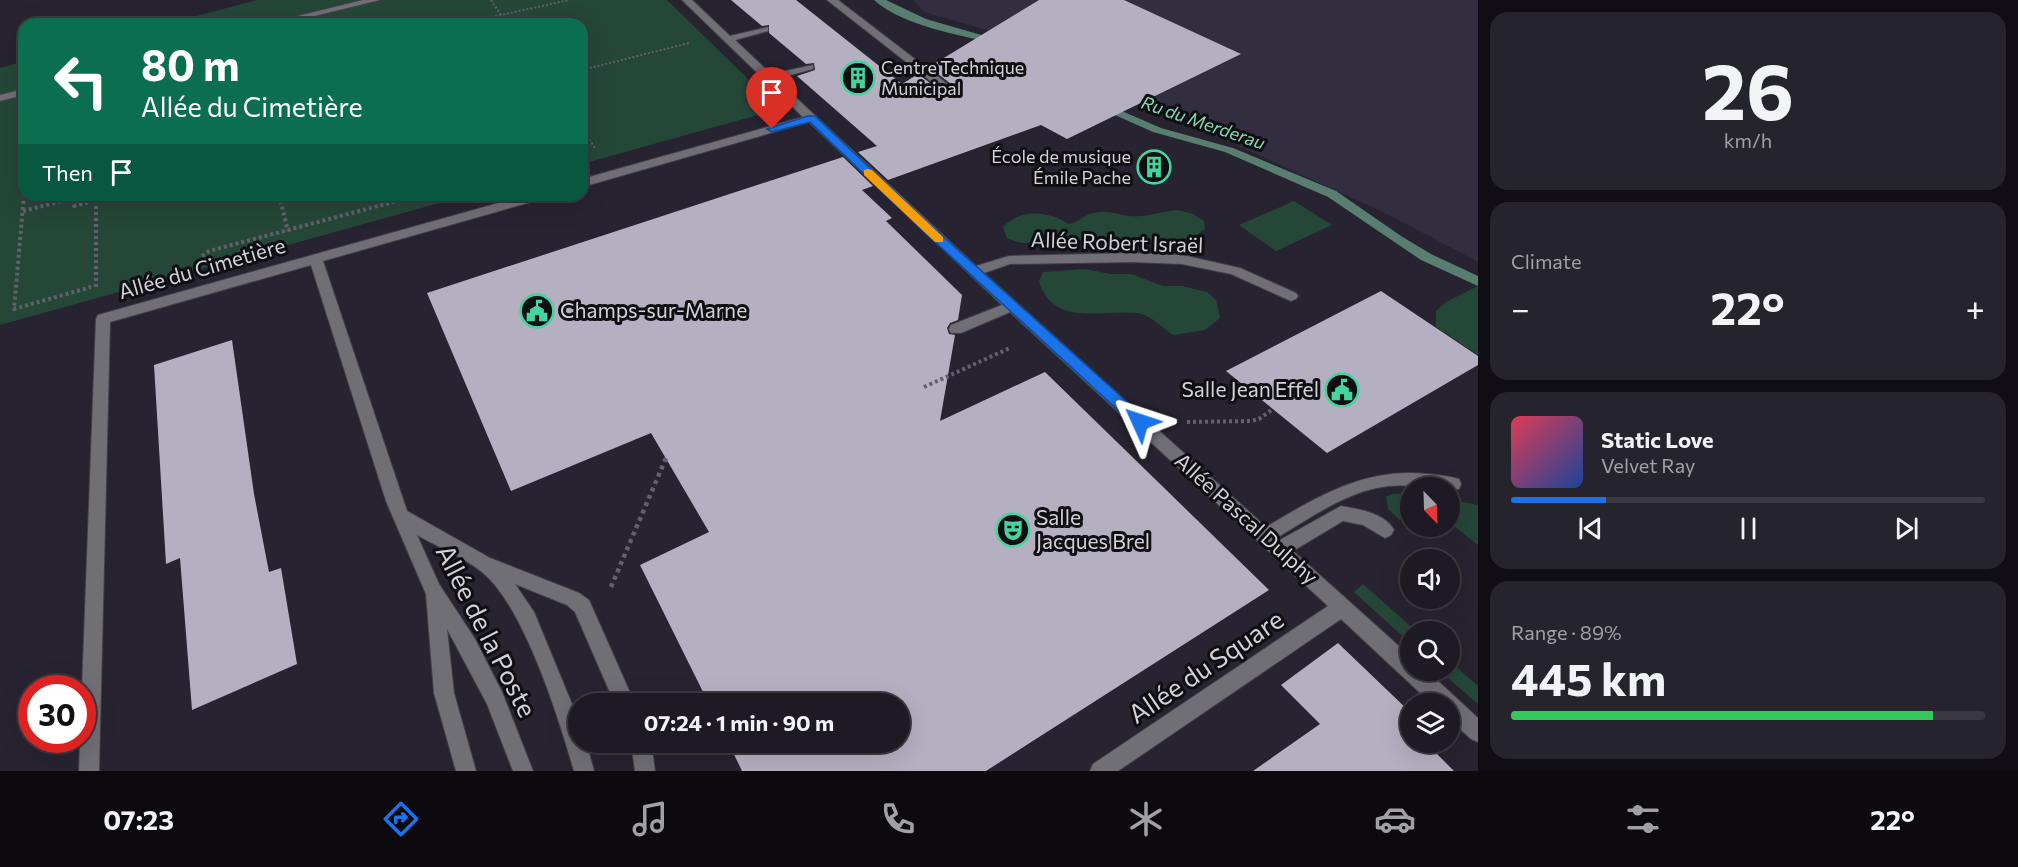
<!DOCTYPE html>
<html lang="en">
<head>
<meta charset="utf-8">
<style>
  :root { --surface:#1d1a24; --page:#25232c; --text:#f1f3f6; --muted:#a0a1a6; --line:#3b3841; --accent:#1a73e8 }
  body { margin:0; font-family:Commissioner,sans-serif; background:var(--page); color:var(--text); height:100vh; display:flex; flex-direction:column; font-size:22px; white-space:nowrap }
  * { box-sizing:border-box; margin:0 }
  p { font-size:20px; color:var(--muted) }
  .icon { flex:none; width:33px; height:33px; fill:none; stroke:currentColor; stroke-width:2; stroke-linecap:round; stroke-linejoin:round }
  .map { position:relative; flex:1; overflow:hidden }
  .details { display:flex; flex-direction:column; gap:12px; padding:12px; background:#100e14; width:540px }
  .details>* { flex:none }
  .top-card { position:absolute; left:18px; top:18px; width:570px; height:183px; border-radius:18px; box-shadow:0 6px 24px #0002,0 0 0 2px var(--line); background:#0b6e4f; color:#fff; overflow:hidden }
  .needle { width:39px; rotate:157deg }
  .buttons { position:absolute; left:1400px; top:477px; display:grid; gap:12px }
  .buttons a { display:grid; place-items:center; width:60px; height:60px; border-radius:50%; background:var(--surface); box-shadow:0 6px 24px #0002,0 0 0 2px var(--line); font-size:30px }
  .speed { position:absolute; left:18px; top:675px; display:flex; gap:12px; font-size:30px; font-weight:700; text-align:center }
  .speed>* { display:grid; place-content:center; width:78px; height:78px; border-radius:50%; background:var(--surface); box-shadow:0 6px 24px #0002,0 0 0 2px var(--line); line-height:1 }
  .speed .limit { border:9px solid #d22; background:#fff; color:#111 }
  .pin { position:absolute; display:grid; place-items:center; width:51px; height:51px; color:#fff; margin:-62px -26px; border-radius:50% 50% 50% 0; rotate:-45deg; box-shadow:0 0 6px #0007 }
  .pin .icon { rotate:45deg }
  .me { position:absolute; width:66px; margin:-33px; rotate:312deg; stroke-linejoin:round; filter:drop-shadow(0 0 4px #0008) }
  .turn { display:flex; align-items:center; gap:21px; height:126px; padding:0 24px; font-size:27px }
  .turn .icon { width:78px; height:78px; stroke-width:2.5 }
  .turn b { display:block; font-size:42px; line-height:51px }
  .then { display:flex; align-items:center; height:57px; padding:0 24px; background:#0003; gap:12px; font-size:22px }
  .big { font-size:45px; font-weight:700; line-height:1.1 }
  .details .widget { flex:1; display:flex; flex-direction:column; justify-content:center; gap:9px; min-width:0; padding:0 21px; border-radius:18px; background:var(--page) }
  .details .dial { align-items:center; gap:0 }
  .dial b { font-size:78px; line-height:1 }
  .song { display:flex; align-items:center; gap:18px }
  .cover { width:72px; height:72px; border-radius:9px; background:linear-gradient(135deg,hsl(350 70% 55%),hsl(220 70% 35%)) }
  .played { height:6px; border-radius:3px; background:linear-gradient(90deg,var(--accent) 20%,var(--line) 20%) }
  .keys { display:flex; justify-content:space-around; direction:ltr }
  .heat { display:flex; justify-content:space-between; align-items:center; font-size:33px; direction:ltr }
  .charge { height:9px; border-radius:4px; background:linear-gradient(90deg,#34c759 89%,var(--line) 0) }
  .trip { position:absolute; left:568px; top:693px; width:342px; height:60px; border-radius:30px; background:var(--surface); box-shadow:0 6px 24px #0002,0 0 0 2px var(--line); font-weight:700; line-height:60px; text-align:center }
  .tabs { display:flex; height:96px; justify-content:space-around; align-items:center; background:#0c0a0e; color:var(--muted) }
  .tabs .icon { width:42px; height:42px }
  .tabs .on { color:var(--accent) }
  .tabs b { font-size:27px; color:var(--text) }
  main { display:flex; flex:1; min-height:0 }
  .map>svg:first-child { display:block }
</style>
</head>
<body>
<main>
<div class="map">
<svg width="1478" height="771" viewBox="0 0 1478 771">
  <rect width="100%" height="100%" fill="#272330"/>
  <path fill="#322d3f" d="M913 0H1478V262L1389 215 1143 102 1040 45 924 12Z"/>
  <path fill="#254738" d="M257 0H667L779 109 582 164V24H166Z
    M24 61V195H468L0 325V68Z
    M1294 201 1332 225 1276 251 1239 225Z
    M1178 210 1193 214 1204 221 1205 229 1195 236 1168 242 1073 240 1021 243 1007 238 1003 227C1021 208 1048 211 1069 224 1078 222 1082 217 1090 214 1108 207 1123 218 1141 216 1153 215 1164 211 1178 210Z
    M1085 269 1111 274H1131L1163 286H1182L1207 292 1216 300 1220 318 1205 330 1173 335C1163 328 1149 314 1137 313 1101 309 1053 328 1039 281L1043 272Z
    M1478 286V355L1436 327V311L1446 302Z
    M1410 493V514L1400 520 1388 509 1386 497 1392 494Z
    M1449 499 1478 505V545L1449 522Z
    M1363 584 1416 631 1410 632V643L1354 592Z
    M1449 660 1478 686V704L1440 671 1449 670Z"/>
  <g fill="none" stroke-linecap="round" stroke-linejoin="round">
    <path fill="#587e71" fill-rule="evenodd" d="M874 0H886L926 19 1002 41 997 44C960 35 903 26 874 0Z
      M1101 102 1161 128 1233 148 1336 191 1401 236 1431 254 1478 276V286L1421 260 1328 197 1225 152 1153 132 1097 107 1096 105Z"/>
  </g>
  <path fill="#b4b0c1" d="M731 0H796L902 84 918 74 942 92H952L951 84 929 67 1039 0H1124L1241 54 1067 139 1041 125 888 180 858 152 877 146 797 76 815 70 814 63 806 64 769 33V25L762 26Z
    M843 157 873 186 862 190 892 218 886 221 962 295 958 320 950 323 947 328 949 334 955 335 940 421 1045 372 1269 590 986 771H742L728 742H900V704H709L640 565 709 532 651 433 511 491 427 293Z
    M1381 291 1478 356V365L1327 453 1226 371Z
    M232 340 254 494 269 572 281 568 297 664 192 710 180 558 166 564 154 365Z
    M1338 643 1410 712V742H1425L1454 771H1253L1320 724 1281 685Z"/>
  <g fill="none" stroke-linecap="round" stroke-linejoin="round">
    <g stroke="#433f4b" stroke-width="2">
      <path id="minor" d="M363 0H380L282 24H265Z
        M682 0H692L730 36 768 27V31L735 40 771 74 813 65V69L776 79 976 266 1009 256 1132 253 1182 255 1240 268 1296 293 1298 296 1296 299 1291 301 1231 274 1182 264 1132 262 1010 264 984 273 1266 527C1317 497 1365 467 1427 474 1437 475 1449 476 1459 479L1461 484 1459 489 1449 490V488C1429 488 1408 484 1388 486 1347 491 1312 517 1278 537L1280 540 1341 506C1358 509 1385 513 1394 530L1391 535 1385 538 1363 525 1343 521 1293 551 1410 656V670H1426L1478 718V742L1471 739 1449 719V704H1432L1341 619 1118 771H1090L1093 764 1328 606 1010 312 961 333H951L949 329 951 325 1002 305 809 122 582 187V179L803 117Z
        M827 0H838L950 86V90H942Z
        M24 89V95L0 101V95Z
        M527 195H547L545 198 323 261 407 511 490 558 579 593 589 600 635 704H615L575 612 567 605 515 584 534 612 579 721V742H586L594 771H574C559 719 524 606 482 572 463 557 438 547 417 535L439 584 475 639 502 692 533 771H513L487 704 447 629 454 693 476 771H456L434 693 426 594 386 501 311 265 110 322 99 771H79L80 740H82V688L96 319 98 315Z
        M631 742H651L655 771H635Z"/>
    </g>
    <path stroke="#63606b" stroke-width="2" stroke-dasharray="2 2" stroke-linecap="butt" d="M491 0 507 24
      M460 24 569 0
      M582 70 689 43
      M582 130 596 149"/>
    <path stroke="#63606b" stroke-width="4" stroke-dasharray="3 3" stroke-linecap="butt" d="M24 195 14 309 91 287
      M279 195 288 231
      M96 200V290
      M23 211 74 198V206L107 197V195
      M202 256 209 251 408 198
      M924 387 1010 348
      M1187 422 1251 421 1259 419 1273 409"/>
    <path stroke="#63606b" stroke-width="4.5" stroke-dasharray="4 4" stroke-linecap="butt" d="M611 587 666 458"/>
    <use href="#minor" fill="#706f75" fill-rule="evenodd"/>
  </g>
  <path fill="#1a73e8" stroke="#114b97" stroke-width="1.5" d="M808 116H815L927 222 1145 418 1147 422 1145 426H1135L919 227 810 122 772 132 767 129Z"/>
  <path fill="#f59e0b" d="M868 169 872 170 943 237V242H935L864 175V170Z"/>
  <defs>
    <g id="building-ring" transform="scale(1.725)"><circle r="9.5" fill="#0f0e13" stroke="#45d49f" stroke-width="1.5"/><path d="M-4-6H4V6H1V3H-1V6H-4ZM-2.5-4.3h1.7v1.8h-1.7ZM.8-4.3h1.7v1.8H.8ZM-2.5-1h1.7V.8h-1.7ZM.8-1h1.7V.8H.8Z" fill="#45d49f"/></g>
    <g id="civic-ring" transform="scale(1.725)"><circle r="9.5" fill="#0f0e13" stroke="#45d49f" stroke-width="1.5"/><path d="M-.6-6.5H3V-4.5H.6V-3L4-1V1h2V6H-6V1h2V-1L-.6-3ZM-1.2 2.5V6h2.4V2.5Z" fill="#45d49f"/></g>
    <g id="theatre-ring" transform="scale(1.725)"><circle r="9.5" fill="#0f0e13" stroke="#45d49f" stroke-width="1.5"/><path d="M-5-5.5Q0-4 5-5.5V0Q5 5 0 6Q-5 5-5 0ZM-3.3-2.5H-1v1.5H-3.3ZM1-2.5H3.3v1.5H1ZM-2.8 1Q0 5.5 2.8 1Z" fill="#45d49f"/></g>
  </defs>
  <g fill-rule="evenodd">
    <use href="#building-ring" x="858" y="78"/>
    <use href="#building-ring" x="1154" y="167"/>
    <use href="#civic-ring" x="537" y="311"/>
    <use href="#civic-ring" x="1342" y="390"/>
    <use href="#theatre-ring" x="1013" y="530"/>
  </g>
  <g text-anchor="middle" stroke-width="6" stroke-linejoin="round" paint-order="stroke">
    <g font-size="18" fill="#d3d1d9" stroke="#0f0e13" text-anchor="start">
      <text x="881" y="74">Centre Technique<tspan x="881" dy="21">Municipal</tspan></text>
      <text x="1131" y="163" text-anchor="end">École de musique<tspan x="1131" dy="21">Émile Pache</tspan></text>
    </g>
    <g font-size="18" font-style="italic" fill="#85dab4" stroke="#0f0e13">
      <text transform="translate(1203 123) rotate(19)" y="6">Ru du Merderau</text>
    </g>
    <g font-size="21" fill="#d3d1d9" stroke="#0f0e13">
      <text transform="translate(1117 243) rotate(2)" y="7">Allée Robert Israël</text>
      <text transform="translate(202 269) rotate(-16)" y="7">Allée du Cimetière</text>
      <text transform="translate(1246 519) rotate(42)" y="7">Allée Pascal Dulphy</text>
    </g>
    <g font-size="21" fill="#d3d1d9" stroke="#0f0e13" text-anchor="start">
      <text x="560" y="318">Champs-sur-Marne</text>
      <text x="1319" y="397" text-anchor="end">Salle Jean Effel</text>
      <text x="1036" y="525">Salle<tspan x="1036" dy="24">Jacques Brel</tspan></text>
    </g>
    <g font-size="26" fill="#d3d1d9" stroke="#0f0e13">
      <text transform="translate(486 631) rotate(63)" y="9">Allée de la Poste</text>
      <text transform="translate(1206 667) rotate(-34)" y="9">Allée du Square</text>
    </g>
  </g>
</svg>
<div class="buttons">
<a><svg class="needle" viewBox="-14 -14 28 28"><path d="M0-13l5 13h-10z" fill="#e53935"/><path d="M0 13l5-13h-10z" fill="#a0a1a6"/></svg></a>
<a><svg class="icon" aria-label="sound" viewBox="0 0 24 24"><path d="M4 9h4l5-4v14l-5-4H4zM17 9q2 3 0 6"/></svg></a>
<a><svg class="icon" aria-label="search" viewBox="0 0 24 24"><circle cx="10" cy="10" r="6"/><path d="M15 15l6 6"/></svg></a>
<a><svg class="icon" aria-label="layers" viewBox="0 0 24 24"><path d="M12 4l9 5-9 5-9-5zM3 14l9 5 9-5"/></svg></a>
</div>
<div class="speed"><div class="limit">30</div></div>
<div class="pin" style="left:772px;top:129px;background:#d93025"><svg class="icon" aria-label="arrive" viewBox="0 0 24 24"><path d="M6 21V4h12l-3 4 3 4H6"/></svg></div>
<svg class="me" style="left:1140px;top:422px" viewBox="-20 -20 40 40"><path d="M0-17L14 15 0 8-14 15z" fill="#1a73e8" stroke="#fff" stroke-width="4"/></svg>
<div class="trip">07:24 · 1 min · 90 m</div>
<div class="top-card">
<div class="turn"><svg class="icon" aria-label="left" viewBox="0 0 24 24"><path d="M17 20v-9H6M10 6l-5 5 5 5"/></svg><div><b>80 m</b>Allée du Cimetière</div></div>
<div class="then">Then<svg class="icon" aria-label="arrive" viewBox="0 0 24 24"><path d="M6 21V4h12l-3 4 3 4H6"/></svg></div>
</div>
</div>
<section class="details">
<div class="widget dial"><b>26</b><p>km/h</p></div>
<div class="widget"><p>Climate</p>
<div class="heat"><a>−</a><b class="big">22°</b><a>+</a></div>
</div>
<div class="widget">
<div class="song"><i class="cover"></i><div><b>Static Love</b><p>Velvet Ray</p></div></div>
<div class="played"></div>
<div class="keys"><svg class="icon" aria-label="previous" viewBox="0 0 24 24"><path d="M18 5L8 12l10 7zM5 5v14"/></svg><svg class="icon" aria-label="pause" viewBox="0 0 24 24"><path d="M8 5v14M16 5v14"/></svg><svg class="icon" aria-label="next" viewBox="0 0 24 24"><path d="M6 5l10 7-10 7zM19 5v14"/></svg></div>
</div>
<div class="widget"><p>Range · 89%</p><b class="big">445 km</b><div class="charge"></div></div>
</section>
</main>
<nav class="tabs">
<b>07:23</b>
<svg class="icon on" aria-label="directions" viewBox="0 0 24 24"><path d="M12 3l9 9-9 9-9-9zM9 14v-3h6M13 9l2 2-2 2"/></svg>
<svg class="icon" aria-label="music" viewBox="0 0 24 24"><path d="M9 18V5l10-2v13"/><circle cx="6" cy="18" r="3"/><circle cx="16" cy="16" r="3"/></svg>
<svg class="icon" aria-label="phone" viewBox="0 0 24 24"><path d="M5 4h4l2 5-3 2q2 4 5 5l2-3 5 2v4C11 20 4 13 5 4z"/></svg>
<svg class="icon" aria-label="climate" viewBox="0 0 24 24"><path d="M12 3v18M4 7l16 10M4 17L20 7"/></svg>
<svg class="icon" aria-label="car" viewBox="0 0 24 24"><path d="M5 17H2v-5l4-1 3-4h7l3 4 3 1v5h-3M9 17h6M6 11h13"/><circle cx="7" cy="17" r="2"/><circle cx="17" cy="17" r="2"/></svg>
<svg class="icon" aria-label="filters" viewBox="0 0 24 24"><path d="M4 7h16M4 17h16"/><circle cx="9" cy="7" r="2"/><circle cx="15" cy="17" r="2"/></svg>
<b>22°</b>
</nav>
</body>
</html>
